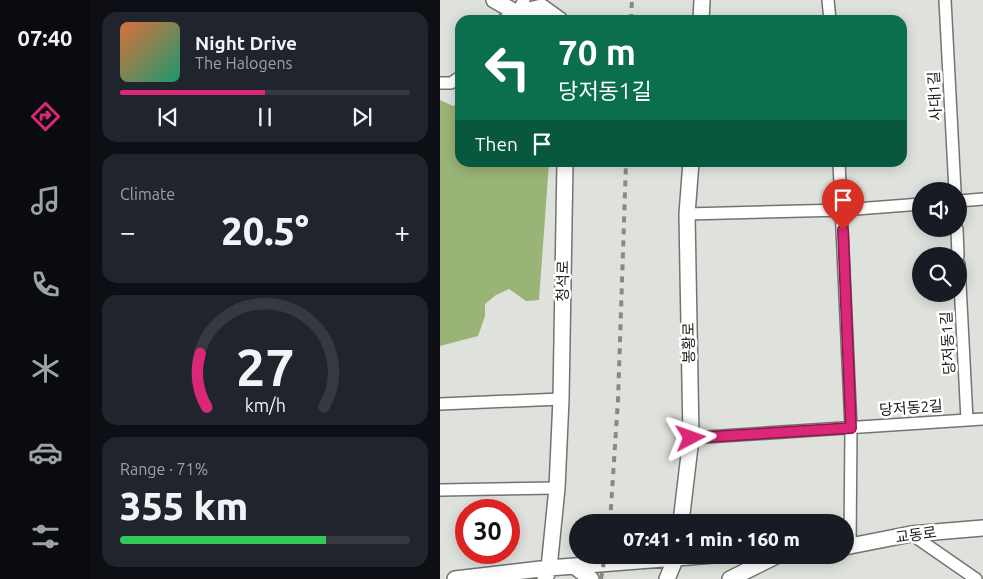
<!DOCTYPE html>
<html lang="en">
<head>
<meta charset="utf-8">
<style>
  :root { --surface:#171b24; --page:#20242c; --text:#f1f3f6; --muted:#9ea1a6; --line:#363941; --accent:#db2777 }
  body { margin:0; font-family:Ubuntu,"Noto Sans KR",sans-serif; background:var(--page); color:var(--text); height:100vh; display:flex; flex-direction:column; font-size:19px; white-space:nowrap }
  * { box-sizing:border-box; margin:0 }
  p { font-size:16px; color:var(--muted) }
  .icon { flex:none; width:28px; height:28px; fill:none; stroke:currentColor; stroke-width:2; stroke-linecap:round; stroke-linejoin:round }
  .map { position:relative; flex:1; overflow:hidden }
  .panel { display:flex; flex-direction:column; gap:12px; padding:12px; background:#0d0f14; width:350px }
  .panel>* { flex:none }
  .hud { position:absolute; left:15px; top:15px; width:452px; height:152px; border-radius:15px; box-shadow:0 2px 12px #0003; background:#0b6e4f; color:#fff; overflow:hidden }
  .fabs { position:absolute; left:472px; top:182px; display:grid; gap:10px }
  .fabs a { display:grid; place-items:center; width:55px; height:55px; border-radius:50%; background:var(--surface); box-shadow:0 2px 12px #0003; font-size:25px }
  .speed { position:absolute; left:15px; top:499px; display:flex; gap:10px; font-size:25px; font-weight:700; text-align:center }
  .speed>* { display:grid; place-content:center; width:65px; height:65px; border-radius:50%; background:var(--surface); box-shadow:0 2px 12px #0003; line-height:1 }
  .speed .limit { border:8px solid #d22; background:#fff; color:#111 }
  .pin { position:absolute; display:grid; place-items:center; width:42px; height:42px; color:#fff; margin:-51px -21px; border-radius:50% 50% 50% 0; rotate:-45deg; box-shadow:0 0 5px #0007 }
  .pin .icon { rotate:45deg }
  .me { position:absolute; width:55px; margin:-28px; rotate:86deg; stroke-linejoin:round; filter:drop-shadow(0 0 4px #0008) }
  .turn { display:flex; align-items:center; gap:18px; height:105px; padding:0 20px; font-size:22px }
  .turn .icon { width:65px; height:65px; stroke-width:2.5 }
  .turn b { display:block; font-size:35px; line-height:42px }
  .then { display:flex; align-items:center; height:48px; padding:0 20px; background:#0003; gap:10px; font-size:19px }
  .big { font-size:38px; font-weight:800; line-height:1.1 }
  .panel .widget { flex:1; display:flex; flex-direction:column; justify-content:center; gap:8px; min-width:0; padding:0 18px; border-radius:15px; background:var(--page) }
  .panel .dial { align-items:center; gap:0 }
  .dial svg { height:130px; overflow:visible; fill:none; stroke:var(--line); stroke-width:7; stroke-linecap:round; text-anchor:middle }
  .dial text { fill:var(--text); stroke:none }
  .song { display:flex; align-items:center; gap:15px }
  .cover { width:60px; height:60px; border-radius:8px; background:linear-gradient(135deg,hsl(20 70% 55%),hsl(160 70% 35%)) }
  .played { height:5px; border-radius:2px; background:linear-gradient(90deg,var(--accent) 50%,var(--line) 50%) }
  .keys { display:flex; justify-content:space-around; direction:ltr }
  .heat { display:flex; justify-content:space-between; align-items:center; font-size:28px; direction:ltr }
  .charge { height:8px; border-radius:4px; background:linear-gradient(90deg,#34c759 71%,var(--line) 0) }
  .trip { position:absolute; left:129px; top:514px; width:285px; height:50px; border-radius:25px; background:var(--surface); box-shadow:0 2px 12px #0003; font-weight:800; line-height:50px; text-align:center }
  main { display:flex; flex:1; min-height:0 }
  .menu { display:flex; flex-direction:column; width:90px; justify-content:space-around; align-items:center; background:#090b0e; color:var(--muted) }
  .menu .icon { width:35px; height:35px }
  .menu .on { color:var(--accent) }
  .menu b { font-size:22px; color:var(--text) }
  .map>svg:first-child { display:block }
</style>
</head>
<body>
<main>
<nav class="menu">
<b>07:40</b>
<svg class="icon on" aria-label="directions" viewBox="0 0 24 24"><path d="M12 3l9 9-9 9-9-9zM9 14v-3h6M13 9l2 2-2 2"/></svg>
<svg class="icon" aria-label="music" viewBox="0 0 24 24"><path d="M9 18V5l10-2v13"/><circle cx="6" cy="18" r="3"/><circle cx="16" cy="16" r="3"/></svg>
<svg class="icon" aria-label="phone" viewBox="0 0 24 24"><path d="M5 4h4l2 5-3 2q2 4 5 5l2-3 5 2v4C11 20 4 13 5 4z"/></svg>
<svg class="icon" aria-label="climate" viewBox="0 0 24 24"><path d="M12 3v18M4 7l16 10M4 17L20 7"/></svg>
<svg class="icon" aria-label="car" viewBox="0 0 24 24"><path d="M5 17H2v-5l4-1 3-4h7l3 4 3 1v5h-3M9 17h6M6 11h13"/><circle cx="7" cy="17" r="2"/><circle cx="17" cy="17" r="2"/></svg>
<svg class="icon" aria-label="filters" viewBox="0 0 24 24"><path d="M4 7h16M4 17h16"/><circle cx="9" cy="7" r="2"/><circle cx="15" cy="17" r="2"/></svg>
</nav>
<section class="panel">
<div class="widget">
<div class="song"><i class="cover"></i><div><b>Night Drive</b><p>The Halogens</p></div></div>
<div class="played"></div>
<div class="keys"><svg class="icon" aria-label="previous" viewBox="0 0 24 24"><path d="M18 5L8 12l10 7zM5 5v14"/></svg><svg class="icon" aria-label="pause" viewBox="0 0 24 24"><path d="M8 5v14M16 5v14"/></svg><svg class="icon" aria-label="next" viewBox="0 0 24 24"><path d="M6 5l10 7-10 7zM19 5v14"/></svg></div>
</div>
<div class="widget"><p>Climate</p>
<div class="heat"><a>−</a><b class="big">20.5°</b><a>+</a></div>
</div>
<div class="widget dial"><svg viewBox="0 0 100 80">
<path d="M14 69A42 42 0 1 1 86 69"/>
<path d="M14 69A42 42 0 0 1 10 36" stroke="#db2777"/>
<text x="50" y="56" font-size="32" font-weight="700">27</text>
<text x="50" y="72" font-size="11">km/h</text>
</svg></div>
<div class="widget"><p>Range · 71%</p><b class="big">355 km</b><div class="charge"></div></div>
</section>
<div class="map">
<svg width="543" height="579" viewBox="0 0 543 579">
  <rect width="100%" height="100%" fill="#dfe2dc"/>
  <path fill="#9ab376" d="M0 100 13 106 20 103V162L109 163 99 300 86 301 69 289 56 295 45 304V316L38 336 0 346Z"/>
  <g fill="none" stroke-linecap="round" stroke-linejoin="round">
    <g stroke="#72756f" stroke-width="14">
      <path id="minor" d="M388 0 390 20
        M505 0 515 191
        M63 20 77 13 84 0
        M0 83H11L20 77
        M399 162 411 428 410 547
        M519 201 543 199
        M247 214 403 210 481 204
        M517 229 518 256
        M519 264 527 420
        M0 404 121 399
        M251 438 543 419
        M0 490 117 488
        M471 534 536 579"/>
    </g>
    <g stroke="#72756f" stroke-width="18">
      <path id="tertiary" d="M54 0 77 13 102 7 120 20
        M261 20 262 0
        M241 522 251 438 247 214 251 162
        M405 547 471 534 543 528
        M134 566 151 579
        M15 579 109 568 274 555
        M105 579 109 568 117 488 121 399 125 162
        M227 579 237 555
        M290 579 338 555"/>
    </g>
    <use href="#minor" stroke="#fff" stroke-width="11"/>
    <use href="#tertiary" stroke="#fff" stroke-width="15"/>
    <path stroke="#878985" stroke-width="4" stroke-dasharray="6 6" stroke-linecap="butt" d="M191 20 192 0
      M170 522 178 400 186 162
      M161 579 165 555"/>
  </g>
  <g fill="none" stroke-linecap="round" stroke-linejoin="round">
    <g stroke="#8e194d" stroke-width="12">
      <path id="route" d="M251 438 411 428 403 230"/>
    </g>
    <use href="#route" stroke="#db2777" stroke-width="9"/>
  </g>
  <g text-anchor="middle" stroke-width="5" stroke-linejoin="round" paint-order="stroke">
    <g font-size="15" fill="#20211f" stroke="#fff">
      <text transform="translate(495 96) rotate(-93)" y="5">사대1길</text>
      <text transform="translate(123 281) rotate(-89)" y="5">청석로</text>
      <text transform="translate(249 343) rotate(-91)" y="5">봉황로</text>
      <text transform="translate(508 343) rotate(-93)" y="5">당저동1길</text>
      <text transform="translate(471 408) rotate(-4)" y="5">당저동2길</text>
      <text transform="translate(476 535) rotate(-8)" y="5">교동로</text>
    </g>
  </g>
</svg>
<div class="fabs">
<a><svg class="icon" aria-label="sound" viewBox="0 0 24 24"><path d="M4 9h4l5-4v14l-5-4H4zM17 9q2 3 0 6"/></svg></a>
<a><svg class="icon" aria-label="search" viewBox="0 0 24 24"><circle cx="10" cy="10" r="6"/><path d="M15 15l6 6"/></svg></a>
</div>
<div class="speed"><div class="limit">30</div></div>
<div class="pin" style="left:403px;top:230px;background:#d93025"><svg class="icon" aria-label="arrive" viewBox="0 0 24 24"><path d="M6 21V4h12l-3 4 3 4H6"/></svg></div>
<svg class="me" style="left:251px;top:438px" viewBox="-20 -20 40 40"><path d="M0-17L14 15 0 8-14 15z" fill="#db2777" stroke="#fff" stroke-width="4"/></svg>
<div class="trip">07:41 · 1 min · 160 m</div>
<div class="hud">
<div class="turn"><svg class="icon" aria-label="left" viewBox="0 0 24 24"><path d="M17 20v-9H6M10 6l-5 5 5 5"/></svg><div><b>70 m</b>당저동1길</div></div>
<div class="then">Then<svg class="icon" aria-label="arrive" viewBox="0 0 24 24"><path d="M6 21V4h12l-3 4 3 4H6"/></svg></div>
</div>
</div>
</main>
</body>
</html>
